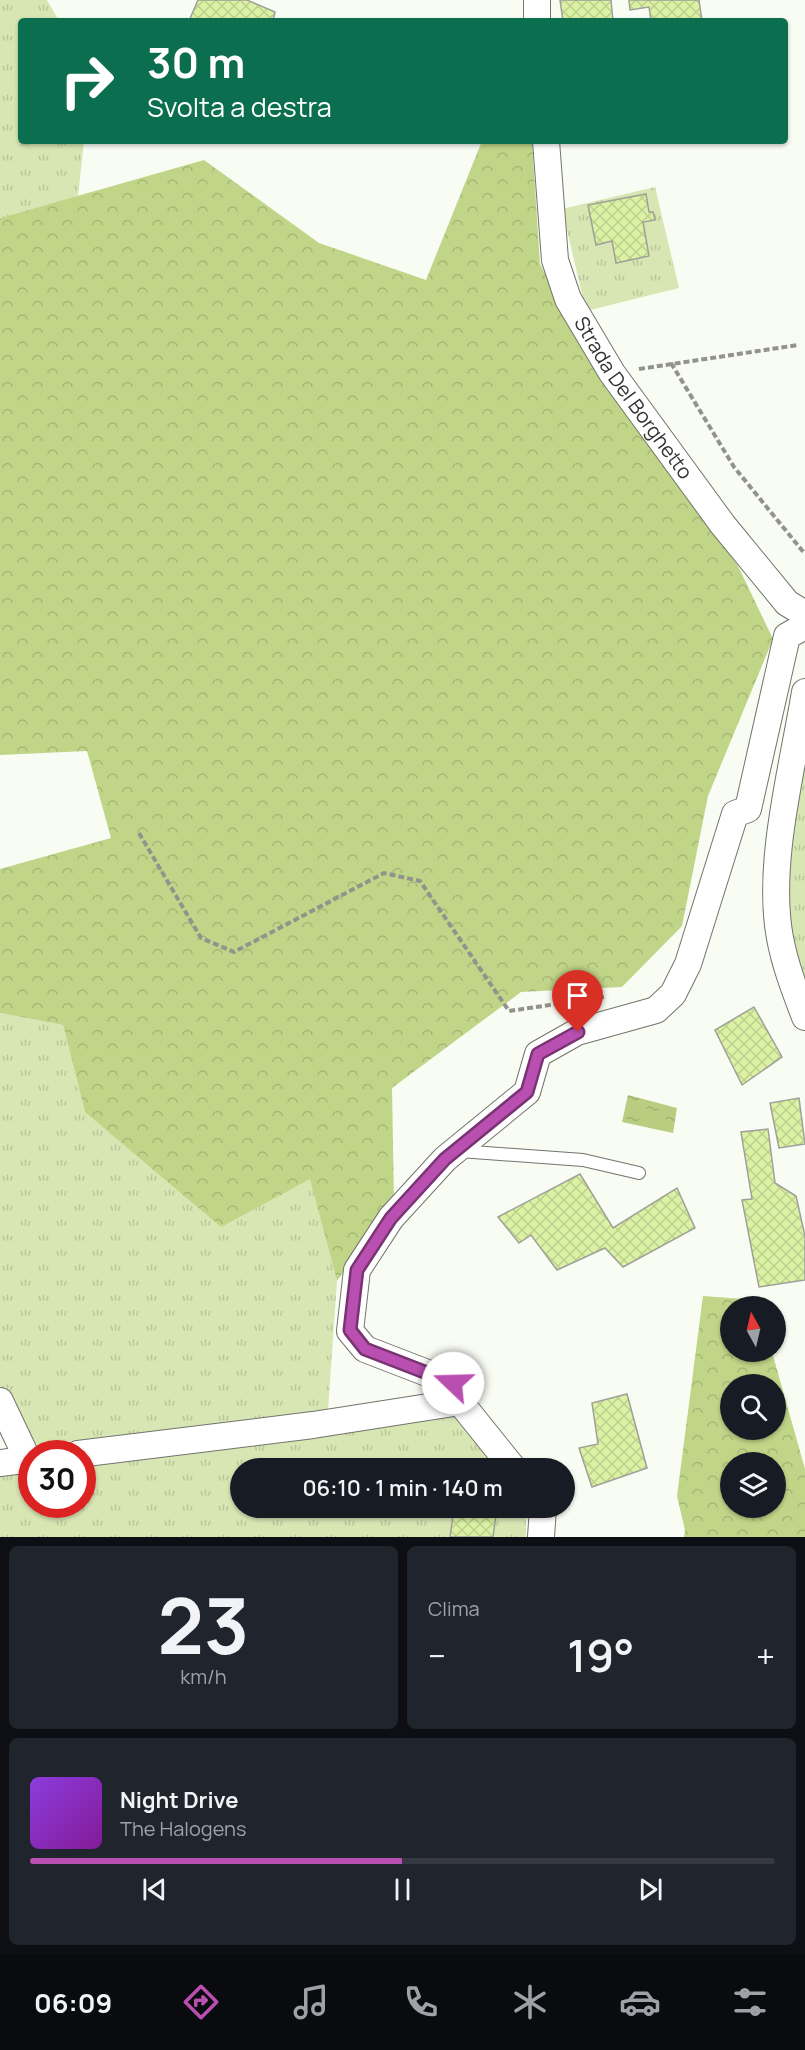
<!DOCTYPE html>
<html lang="it">
<head>
<meta charset="utf-8">
<style>
  :root { --surface:#171b24; --page:#20242c; --text:#f1f3f6; --muted:#9ea1a6; --line:#363941; --accent:#b94fb0 }
  body { margin:0; font-family:Manrope,sans-serif; background:var(--page); color:var(--text); height:100vh; display:flex; flex-direction:column; font-size:22px; white-space:nowrap }
  * { box-sizing:border-box; margin:0 }
  p { font-size:20px; color:var(--muted) }
  .icon { flex:none; width:33px; height:33px; fill:none; stroke:currentColor; stroke-width:2; stroke-linecap:round; stroke-linejoin:round }
  .map { position:relative; height:1537px; overflow:hidden }
  .side { display:flex; flex-direction:column; gap:9px; padding:9px; background:#0d0f14; flex:1 }
  .side>* { flex:none }
  .hud { position:absolute; left:18px; top:18px; width:770px; height:126px; border-radius:6px; box-shadow:0 2px 4px #0004; background:#0b6e4f; color:#fff; overflow:hidden }
  .needle { width:39px; rotate:352deg }
  .fabs { position:absolute; left:720px; top:1296px; display:grid; gap:12px }
  .fabs a { display:grid; place-items:center; width:66px; height:66px; border-radius:50%; background:var(--surface); box-shadow:0 2px 4px #0004; font-size:30px }
  .speed { position:absolute; left:18px; top:1440px; display:flex; gap:12px; font-size:30px; font-weight:700; text-align:center }
  .speed>* { display:grid; place-content:center; width:78px; height:78px; border-radius:50%; background:var(--surface); box-shadow:0 2px 4px #0004; line-height:1 }
  .speed .limit { border:9px solid #d22; background:#fff; color:#111 }
  .pin { position:absolute; display:grid; place-items:center; width:51px; height:51px; color:#fff; margin:-62px -26px; border-radius:50% 50% 50% 0; rotate:-45deg; box-shadow:0 0 6px #0007 }
  .pin .icon { rotate:45deg }
  .me { position:absolute; width:66px; margin:-33px; rotate:291deg; stroke-linejoin:round; filter:drop-shadow(0 0 4px #0008) }
  .turn { display:flex; align-items:center; gap:21px; height:126px; padding:0 30px; font-size:27px }
  .turn .icon { width:78px; height:78px; stroke-width:2.5 }
  .turn b { display:block; font-size:42px; line-height:51px }
  .big { font-size:45px; font-weight:600; line-height:1.1 }
  .side .card { flex:1; display:flex; flex-direction:column; justify-content:center; gap:9px; min-width:0; padding:0 21px; border-radius:9px; background:var(--page) }
  .side .dial { align-items:center; gap:0 }
  .dial b { font-size:78px; line-height:1 }
  .song { display:flex; align-items:center; gap:18px }
  .cover { width:72px; height:72px; border-radius:9px; background:linear-gradient(135deg,hsl(270 70% 55%),hsl(290 70% 35%)) }
  .played { height:6px; border-radius:3px; background:linear-gradient(90deg,var(--accent) 50%,var(--line) 50%) }
  .keys { display:flex; justify-content:space-around; direction:ltr }
  .heat { display:flex; justify-content:space-between; align-items:center; font-size:33px; direction:ltr }
  .side .tiles { flex:1; display:grid; gap:9px; grid-template-columns:1fr 1fr }
  .card:last-child { grid-column:span 2 }
  .trip { position:absolute; left:230px; top:1458px; width:345px; height:60px; border-radius:30px; background:var(--surface); box-shadow:0 2px 4px #0004; font-weight:600; line-height:60px; text-align:center }
  .menu { display:flex; height:96px; justify-content:space-around; align-items:center; background:#090b0e; color:var(--muted) }
  .menu .icon { width:42px; height:42px }
  .menu .selected { color:var(--accent) }
  .menu b { font-size:27px; color:var(--text) }
  .map>svg:first-child { display:block }
</style>
</head>
<body>
<div class="map">
<svg width="805" height="1537" viewBox="0 0 805 1537">
  <defs>
    <pattern id="grass-tufts" width="24" height="20" patternUnits="userSpaceOnUse" patternTransform="scale(1.5)"><rect width="24" height="20" fill="#d8e6b4"/><path d="M3 7l-1-3M5 7V3M7 7l1-3M15 17l-1-3M17 17v-4M19 17l1-3" fill="none" stroke="#bac69b"/></pattern>
    <pattern id="forest-crowns" width="20" height="18" patternUnits="userSpaceOnUse" patternTransform="scale(1.5)"><rect width="20" height="18" fill="#c0d588"/><path d="M2 6a3 3 0 1 1 6 0M12 15a3 3 0 1 1 6 0" fill="none" stroke="#a5b776"/></pattern>
    <pattern id="water-ripples" width="26" height="14" patternUnits="userSpaceOnUse" patternTransform="scale(1.5)"><rect width="26" height="14" fill="#b9cd81"/><path d="M2 4q2-2 4 0t4 0M15 11q2-2 4 0t4 0" fill="none" stroke="#a0b070"/></pattern>
    <pattern id="building-cross-hatch" width="8" height="8" patternUnits="userSpaceOnUse" patternTransform="scale(1.5)"><rect width="8" height="8" fill="#dbf1a3"/><path d="M0 0l8 8M0 8l8-8" fill="none" stroke="#bccf8d"/></pattern>
  </defs>
  <rect width="100%" height="100%" fill="#f9fcf3"/>
  <path fill="url(#grass-tufts)" d="M0 0H47L59 21H21V141H84L78 196 0 218Z
    M655 187 679 288 586 311 562 209Z
    M805 692V1017L795 990 780 844Z
    M0 1013 63 1025 85 1112 310 1178 337 1281 328 1410 38 1445 0 1414Z
    M463 1406 502 1468H240V1508H526V1537H0V1472L31 1468 32 1504H82L83 1461Z"/>
  <path fill="url(#forest-crowns)" fill-rule="evenodd" d="M482 141H532L540 264 590 363 738 566 773 639 708 796 682 926 622 987 521 992 392 1088 394 1202 337 1281 310 1179 221 1227 85 1112 63 1025 0 1013V869L111 838 87 751 0 755V218L204 160 319 243 426 280Z
    M703 1296 757 1300 759 1306H730V1352H772L805 1469V1537H684L685 1530 677 1496ZM730 1384H776V1430H730ZM730 1462H776V1508H730Z"/>
  <path fill="url(#water-ripples)" d="M628 1095 677 1108 673 1133 622 1122Z"/>
  <path fill="url(#building-cross-hatch)" stroke="#9fa199" stroke-width="1.5" d="M198 0H247L275 12 273 21H189Z
    M560 0H611L613 21H563Z
    M629 0H699L702 21H651L649 7 630 10Z
    M646 194 649 212H653L655 220 643 222 649 256 616 263 612 241 596 245 588 205Z
    M754 1007 782 1057 742 1085 715 1030Z
    M799 1098 805 1144 779 1148 770 1103Z
    M768 1129 775 1183 796 1196 805 1236V1280L759 1287 742 1200 752 1199 741 1132Z
    M580 1174 613 1228 677 1188 695 1228 623 1267 605 1248 557 1270 531 1235 519 1243 498 1217Z
    M627 1394 647 1468 592 1487 579 1448 598 1444 592 1403Z
    M454 1508H497L493 1537H450Z"/>
  <g fill="none" stroke-linecap="round" stroke-linejoin="round">
    <g stroke="#72746c" stroke-width="14">
      <path id="service" d="M460 1151 583 1160 639 1173"/>
    </g>
    <g stroke="#72746c" stroke-width="28">
      <g id="minor">
        <path d="M537 0V21"/>
        <path id="s1" d="M546 141 555 260 568 299 612 373 723 525 787 603 805 614"/>
        <path d="M805 692C793 766 766 865 780 938 785 965 795 991 805 1017"/>
        <path d="M0 1401 28 1460"/>
        <path d="M460 1402 453 1383 365 1349 350 1331 357 1270 391 1218 445 1159 527 1092 538 1054 577 1032 656 1010 673 994 688 964 735 814 748 809 787 636 805 626"/>
        <path d="M78 1454 313 1425 460 1402 513 1468"/>
        <path d="M0 1463 32 1459"/>
        <path d="M541 1537 543 1508"/>
      </g>
    </g>
    <path stroke="#91938c" stroke-width="4" stroke-dasharray="6 3" stroke-linecap="butt" d="M671 363 734 467 805 554
      M639 369 798 345
      M139 833 201 938 234 952 384 873 420 881 509 1011 604 997"/>
    <use href="#service" stroke="#fff" stroke-width="12"/>
    <use href="#minor" stroke="#fff" stroke-width="26"/>
  </g>
  <g fill="none" stroke-linecap="round" stroke-linejoin="round">
    <g stroke="#783372" stroke-width="15">
      <path id="route" d="M453 1383 365 1349 350 1330 357 1270 391 1218 445 1159 527 1092 538 1054 578 1032"/>
    </g>
    <use href="#route" stroke="#b94fb0" stroke-width="10"/>
  </g>
  <g text-anchor="middle" stroke-width="4.5" stroke-linejoin="round" paint-order="stroke">
    <g font-size="20" fill="#32332f" stroke="#f9fcf3">
      <text dy="7" stroke="none"><textPath href="#s1" startOffset="279">Strada Del Borghetto</textPath></text>
    </g>
  </g>
</svg>
<div class="fabs">
<a><svg class="needle" viewBox="-14 -14 28 28"><path d="M0-13l5 13h-10z" fill="#e53935"/><path d="M0 13l5-13h-10z" fill="#9ea1a6"/></svg></a>
<a><svg class="icon" aria-label="search" viewBox="0 0 24 24"><circle cx="10" cy="10" r="6"/><path d="M15 15l6 6"/></svg></a>
<a><svg class="icon" aria-label="layers" viewBox="0 0 24 24"><path d="M12 4l9 5-9 5-9-5zM3 14l9 5 9-5"/></svg></a>
</div>
<div class="speed"><div class="limit">30</div></div>
<div class="pin" style="left:578px;top:1032px;background:#d93025"><svg class="icon" aria-label="arrive" viewBox="0 0 24 24"><path d="M6 21V4h12l-3 4 3 4H6"/></svg></div>
<svg class="me" style="left:453px;top:1383px" viewBox="-20 -20 40 40"><circle r="19" fill="#fff"/><path d="M0-13L10 11 0 6-10 11z" fill="#b94fb0"/></svg>
<div class="trip">06:10 · 1 min · 140 m</div>
<div class="hud">
<div class="turn"><svg class="icon" aria-label="right" viewBox="0 0 24 24"><path d="M7 20v-9h11M14 6l5 5-5 5"/></svg><div><b>30 m</b>Svolta a destra</div></div>
</div>
</div>
<section class="side">
<div class="tiles">
<div class="card dial"><b>23</b><p>km/h</p></div>
<div class="card"><p>Clima</p>
<div class="heat"><a>−</a><b class="big">19°</b><a>+</a></div>
</div>
<div class="card">
<div class="song"><i class="cover"></i><div><b>Night Drive</b><p>The Halogens</p></div></div>
<div class="played"></div>
<div class="keys"><svg class="icon" aria-label="previous" viewBox="0 0 24 24"><path d="M18 5L8 12l10 7zM5 5v14"/></svg><svg class="icon" aria-label="pause" viewBox="0 0 24 24"><path d="M8 5v14M16 5v14"/></svg><svg class="icon" aria-label="next" viewBox="0 0 24 24"><path d="M6 5l10 7-10 7zM19 5v14"/></svg></div>
</div>
</div>
</section>
<nav class="menu">
<b>06:09</b>
<svg class="icon selected" aria-label="directions" viewBox="0 0 24 24"><path d="M12 3l9 9-9 9-9-9zM9 14v-3h6M13 9l2 2-2 2"/></svg>
<svg class="icon" aria-label="music" viewBox="0 0 24 24"><path d="M9 18V5l10-2v13"/><circle cx="6" cy="18" r="3"/><circle cx="16" cy="16" r="3"/></svg>
<svg class="icon" aria-label="phone" viewBox="0 0 24 24"><path d="M5 4h4l2 5-3 2q2 4 5 5l2-3 5 2v4C11 20 4 13 5 4z"/></svg>
<svg class="icon" aria-label="climate" viewBox="0 0 24 24"><path d="M12 3v18M4 7l16 10M4 17L20 7"/></svg>
<svg class="icon" aria-label="car" viewBox="0 0 24 24"><path d="M5 17H2v-5l4-1 3-4h7l3 4 3 1v5h-3M9 17h6M6 11h13"/><circle cx="7" cy="17" r="2"/><circle cx="17" cy="17" r="2"/></svg>
<svg class="icon" aria-label="filters" viewBox="0 0 24 24"><path d="M4 7h16M4 17h16"/><circle cx="9" cy="7" r="2"/><circle cx="15" cy="17" r="2"/></svg>
</nav>
</body>
</html>
